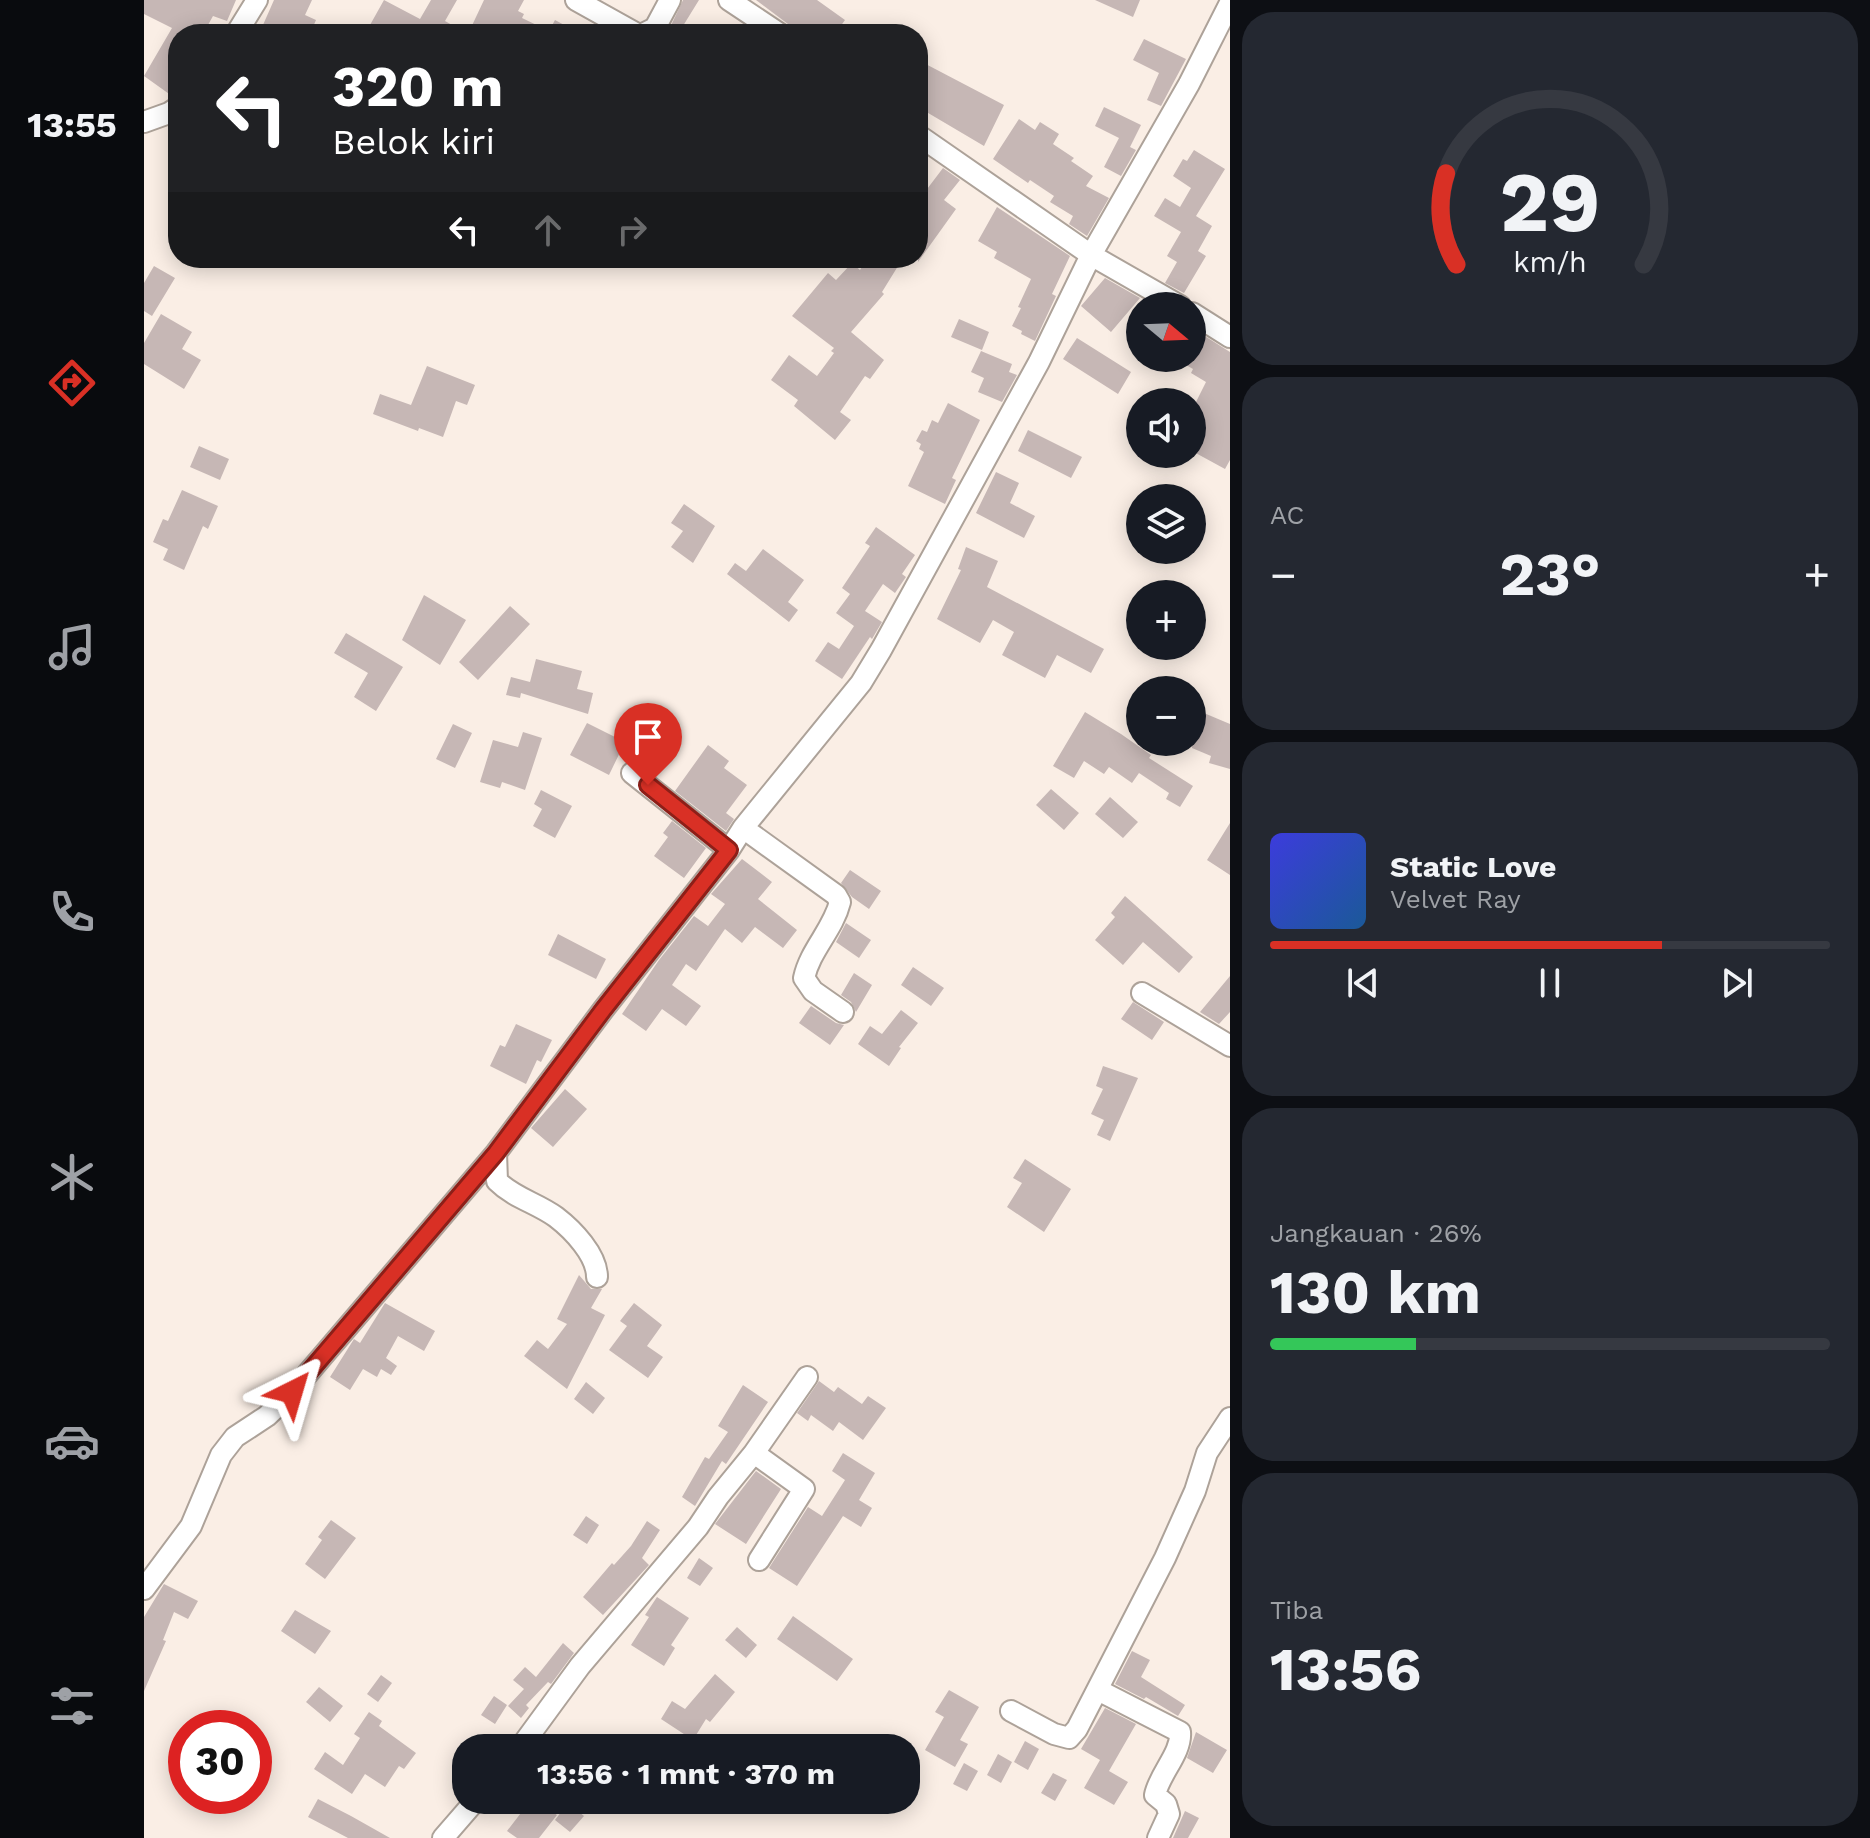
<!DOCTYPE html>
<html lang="id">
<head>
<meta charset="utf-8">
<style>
  :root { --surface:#171b24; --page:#242831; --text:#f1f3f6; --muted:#9ea1a6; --line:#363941; --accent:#d93025 }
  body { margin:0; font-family:"Work Sans",sans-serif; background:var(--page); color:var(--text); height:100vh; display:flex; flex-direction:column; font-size:30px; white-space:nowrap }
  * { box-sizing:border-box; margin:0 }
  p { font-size:26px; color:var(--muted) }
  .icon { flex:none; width:44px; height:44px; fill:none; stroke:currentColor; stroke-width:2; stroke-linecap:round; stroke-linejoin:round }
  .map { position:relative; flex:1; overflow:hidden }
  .details { display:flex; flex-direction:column; gap:12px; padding:12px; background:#0d0f14; width:640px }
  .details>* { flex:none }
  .top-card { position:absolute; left:24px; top:24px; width:760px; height:244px; border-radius:32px; box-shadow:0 4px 20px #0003; background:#202124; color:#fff; overflow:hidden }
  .needle { width:52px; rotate:109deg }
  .fabs { position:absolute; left:982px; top:292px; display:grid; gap:16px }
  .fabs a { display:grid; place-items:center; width:80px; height:80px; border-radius:50%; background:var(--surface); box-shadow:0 4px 20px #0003; font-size:40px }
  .speed { position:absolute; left:24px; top:1710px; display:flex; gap:16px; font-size:40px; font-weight:700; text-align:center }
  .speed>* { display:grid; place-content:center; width:104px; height:104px; border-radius:50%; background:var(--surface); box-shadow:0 4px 20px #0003; line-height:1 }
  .speed .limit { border:12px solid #d22; background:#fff; color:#111 }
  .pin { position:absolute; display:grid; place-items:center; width:68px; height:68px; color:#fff; margin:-82px -34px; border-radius:50% 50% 50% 0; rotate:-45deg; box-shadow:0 0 8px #0007 }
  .pin .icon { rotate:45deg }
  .me { position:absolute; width:88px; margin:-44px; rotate:40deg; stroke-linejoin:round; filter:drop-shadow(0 0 6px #0008) }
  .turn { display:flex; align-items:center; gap:28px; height:168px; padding:0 32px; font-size:36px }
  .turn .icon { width:104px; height:104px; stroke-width:2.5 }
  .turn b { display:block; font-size:56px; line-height:68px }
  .lanes { display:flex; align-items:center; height:76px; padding:0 32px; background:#0003; justify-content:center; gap:40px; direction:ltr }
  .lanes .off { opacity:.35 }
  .big { font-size:60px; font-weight:700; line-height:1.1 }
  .details .tile { flex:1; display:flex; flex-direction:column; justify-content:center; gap:12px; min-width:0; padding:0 28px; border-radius:32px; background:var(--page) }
  .details .dial { align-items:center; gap:0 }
  .dial svg { height:208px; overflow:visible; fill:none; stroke:var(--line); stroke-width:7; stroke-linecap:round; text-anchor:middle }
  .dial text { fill:var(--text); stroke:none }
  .song { display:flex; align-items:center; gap:24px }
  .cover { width:96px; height:96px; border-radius:12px; background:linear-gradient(135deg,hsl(240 70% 55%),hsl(210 70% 35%)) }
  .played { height:8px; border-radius:4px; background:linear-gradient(90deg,var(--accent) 70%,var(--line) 70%) }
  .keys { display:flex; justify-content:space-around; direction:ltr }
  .heat { display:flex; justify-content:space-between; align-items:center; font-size:44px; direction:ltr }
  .charge { height:12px; border-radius:6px; background:linear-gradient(90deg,#34c759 26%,var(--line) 0) }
  .trip { position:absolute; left:308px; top:1734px; width:468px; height:80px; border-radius:32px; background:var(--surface); box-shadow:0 4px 20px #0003; font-weight:700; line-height:80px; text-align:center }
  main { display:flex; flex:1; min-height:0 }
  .menu { display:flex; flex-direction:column; width:144px; justify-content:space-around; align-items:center; background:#090b0e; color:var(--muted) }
  .menu .icon { width:56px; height:56px }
  .menu .on { color:var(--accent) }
  .menu b { font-size:36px; color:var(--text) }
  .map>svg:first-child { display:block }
</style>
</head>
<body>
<main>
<nav class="menu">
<b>13:55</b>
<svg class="icon on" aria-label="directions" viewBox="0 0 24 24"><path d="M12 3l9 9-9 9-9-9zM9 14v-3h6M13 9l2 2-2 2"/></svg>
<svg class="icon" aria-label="music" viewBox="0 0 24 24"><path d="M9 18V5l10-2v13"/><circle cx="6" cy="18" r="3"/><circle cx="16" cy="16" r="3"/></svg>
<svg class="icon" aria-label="phone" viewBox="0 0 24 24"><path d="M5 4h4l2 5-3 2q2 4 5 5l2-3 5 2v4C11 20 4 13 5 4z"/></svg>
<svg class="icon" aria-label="climate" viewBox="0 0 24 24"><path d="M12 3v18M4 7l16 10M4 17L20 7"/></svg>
<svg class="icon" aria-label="car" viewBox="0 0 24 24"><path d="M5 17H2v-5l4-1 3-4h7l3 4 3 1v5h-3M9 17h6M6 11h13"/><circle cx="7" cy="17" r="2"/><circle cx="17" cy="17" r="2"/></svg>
<svg class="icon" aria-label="filters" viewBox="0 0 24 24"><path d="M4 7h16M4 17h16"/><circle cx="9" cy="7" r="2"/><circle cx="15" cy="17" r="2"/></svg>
</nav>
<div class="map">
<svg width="1086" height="1838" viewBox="0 0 1086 1838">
  <rect width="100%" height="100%" fill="#faeee5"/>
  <path fill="#c6b7b5" d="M0 0H92L83 21 69 16 59 34H34V89L28 96 0 76 28 28 0 14Z
    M130 0H168L161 15 172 20 166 34H115Z
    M240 0 276 19 287 0H313L301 21 324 34 340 0H380L374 11 380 14 378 18 405 31 411 20 437 34H369L351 25 347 34H273L257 25 252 34H242L226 25Z
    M539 0H555L534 34H523Z
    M612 0H673L701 20 691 34H649L644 24Z
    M951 0H996L989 17Z
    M1000 39 1042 59 1017 106 1003 100 1015 73 989 60Z
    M774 60 860 105 840 146 774 107Z
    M960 107 997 125 986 147 992 150 977 176 960 167 975 138 951 126Z
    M875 119 891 130 896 122 915 134 909 144 930 158 927 161 949 176 942 186 965 198 943 236 925 224 929 216 906 202 910 196 886 180 884 183 849 159Z
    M1050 150 1081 169 1052 216 1068 226 1054 251 1062 256 1040 293 1021 283 1033 262 1023 256 1037 232 1010 216 1021 198 1036 207 1047 188 1029 176 1039 159 1043 161Z
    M799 168 816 180 800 200 812 209 774 262V220L781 211 774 205V201Z
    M853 207 926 256 908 294 912 296 891 341 877 334 878 331 868 326 877 308 874 307 887 279 850 258 853 252 834 241Z
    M724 258H759L738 292 740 294 707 332 740 360 726 379 721 376 696 412 707 420 691 440 650 406 654 400 627 380 645 355 673 376 690 353 687 351 690 348 648 316 684 273 692 280 708 263 716 270Z
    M10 266 31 278 8 316 0 311V283Z
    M961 278 996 298 967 332 937 306Z
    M17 314 48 332 38 349 57 360 40 389 0 364V343Z
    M815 319 845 332 838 350 807 337Z
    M1048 328 1086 352V460L1081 469 1048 451V410L1062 382 1047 373 1049 369 1030 358H1048Z
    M933 338 987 372 974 394 919 359Z
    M837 351 868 364 865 372 873 375 858 402 834 392 840 378 827 372Z
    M283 366 331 385 323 405 312 401 299 437 275 428 274 431 229 414 236 394 267 405Z
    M804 403 836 420 808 478 812 480 801 504 764 486 780 452 775 449 777 444 772 441 778 430 783 432 788 420 794 423Z
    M884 430 938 457 927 478 874 451Z
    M55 446 85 459 76 480 46 467Z
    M852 472 875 483 866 503 891 516 880 538 832 513Z
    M38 490 74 506 64 529 59 526 40 570 19 560 24 549 9 542 19 519 24 521Z
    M540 504 571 526 549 563 527 547 539 531 527 523Z
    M732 527 771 555 758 574 762 577 751 593 739 584 721 611 738 622 728 639 726 637 698 679 671 661 684 642 695 649 710 626 692 613 706 594 698 588 726 546 721 543Z
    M822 547 854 561 843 587 960 649 947 673 913 655 901 678 858 655 870 632 849 620 836 643 793 619 817 570 814 569Z
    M619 549 660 580 644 602 654 610 645 622 583 574 591 563 602 571Z
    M280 595 322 620 296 665 258 640Z
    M366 606 386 624 334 680 315 662Z
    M202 633 259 667 232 711 210 697 224 673 190 653Z
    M392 659 438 671 433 689 449 693 444 714 377 693 376 698 362 695 367 677 386 682Z
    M1048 708 1086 724V769L1065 763 1067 756 1048 748Z
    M941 712 977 734 1007 755 1005 758 1049 786 1036 807 1022 799 1025 793 995 773 988 783 965 767 960 774 940 761 930 778 909 766Z
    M443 723 481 742 465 775 426 755Z
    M309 724 328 733 311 768 292 759Z
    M379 732 398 738 381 790 358 782 356 788 336 782 349 740 374 747Z
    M564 745 585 761 580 768 603 785 582 813 590 819 582 831 531 791Z
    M907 789 935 813 920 830 892 805Z
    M397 790 428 806 411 838 389 826 398 809 390 804Z
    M966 797 994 822 979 838 951 814Z
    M528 821 562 848 540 878 510 856 524 837 519 833Z
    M1086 823V875L1063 860Z
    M598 859 628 882 614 899 653 930 639 948 611 927 598 943 581 929 552 971 542 964 528 985 557 1006 542 1026 518 1009 502 1031 478 1014 515 960 550 916 564 926 581 904 567 894Z
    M706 870 737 891 725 909 708 897 697 883Z
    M981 896 1049 957 1035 973 999 942 979 965 951 940 971 917 967 913Z
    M702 923 727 940 715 958 692 942Z
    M414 934 462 959 452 979 404 955Z
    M769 967 800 988 787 1006 757 985Z
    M710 973 728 985 712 1012 707 1002 697 995Z
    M1086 976V1012L1075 1024 1056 1012Z
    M989 1002 1020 1022 1008 1040 977 1019Z
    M667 1006 692 1023 700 1025 686 1045 655 1023Z
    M757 1010 774 1023 755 1047 757 1048 745 1066 714 1044 726 1026 738 1034Z
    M372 1024 408 1040 397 1062 393 1060 382 1084 346 1066 356 1045 361 1047Z
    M959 1066 994 1078 966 1141 953 1135 960 1120 947 1114 959 1089 952 1086Z
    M421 1089 443 1109 409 1147 387 1128Z
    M881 1159 927 1189 900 1232 863 1207 878 1183 869 1178Z
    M435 1275 447 1289H458L447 1308 461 1315 423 1389 380 1356 393 1340 404 1349 423 1324 413 1319Z
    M241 1303 291 1331 280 1351 254 1336 242 1358 253 1366 247 1375 237 1369 233 1377 219 1369 206 1390 186 1377 210 1339 216 1343Z
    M490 1303 518 1325 503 1346 519 1357 504 1378 465 1350 483 1326 476 1321Z
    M675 1381 690 1392 694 1387 718 1404 724 1396 742 1408 719 1440 695 1422 689 1431 667 1415 664 1421 653 1413Z
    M442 1382 461 1398 449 1414 430 1399Z
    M599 1385 624 1402 582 1464 578 1461 551 1506 538 1497 561 1457 565 1459 584 1432 574 1426Z
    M699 1453 731 1473 715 1500 728 1508 717 1527 699 1516 653 1586 625 1568 664 1507 678 1516 701 1480 688 1471Z
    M612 1471 637 1489 602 1544 571 1524Z
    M442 1516 455 1525 443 1544 429 1535Z
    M187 1520 212 1538 181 1579 161 1564 178 1540 174 1537Z
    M503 1521 516 1530 498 1558 505 1565 459 1615 439 1597 468 1563 470 1565 487 1546Z
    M555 1558 569 1568 556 1586 543 1578Z
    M20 1584 54 1601 44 1619 30 1612 19 1640 22 1641 0 1691V1617Z
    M513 1597 545 1618 527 1645 531 1648 520 1666 487 1645 505 1617 501 1615Z
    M151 1610 187 1631 171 1654 137 1631Z
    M649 1616 709 1659 693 1681 633 1639Z
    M593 1627 613 1645 602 1658 581 1640Z
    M419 1643 430 1653 407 1684 404 1682 382 1705 385 1708 377 1718 364 1706 380 1689 369 1680 381 1667 392 1677Z
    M988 1651 1006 1660 997 1677 1041 1705 1034 1716 1002 1697 1000 1699 971 1684Z
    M571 1674 591 1692 566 1722 562 1719 549 1740 517 1719 528 1701 541 1709Z
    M237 1675 248 1683 234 1702 223 1694Z
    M175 1687 199 1706 186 1722 162 1702Z
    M805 1690 835 1707 816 1740 824 1744 811 1767 781 1750 800 1717 791 1712Z
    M350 1696 363 1705 351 1724 337 1715Z
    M961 1708 992 1724 965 1771 984 1782 970 1805 940 1788 956 1760 937 1749Z
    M225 1712 238 1721 235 1726 272 1753 260 1769 255 1766 241 1787 221 1774 208 1794 170 1769 181 1752 199 1765 216 1738 210 1734Z
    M1052 1732 1083 1750 1069 1773 1043 1758Z
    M881 1741 895 1749 884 1770 870 1762Z
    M854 1754 868 1762 857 1783 843 1775Z
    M820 1763 834 1771 823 1791 809 1784Z
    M909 1773 923 1780 911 1801 897 1793Z
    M174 1799 207 1816 246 1838H204L164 1817Z
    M383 1800H393L413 1815 395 1838H373L363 1831 380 1809 378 1808Z
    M424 1803 440 1816 426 1832 411 1820Z
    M1041 1811 1055 1818 1044 1838H1029Z"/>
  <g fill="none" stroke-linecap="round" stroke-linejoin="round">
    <g stroke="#ada299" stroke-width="24">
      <path id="minor" d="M432 0 493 34
        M585 0 636 34
        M92 34 113 0
        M499 34 511 28 526 0
        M0 122 25 113 34 107
        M774 135 947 255 1036 306
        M1048 313 1086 337
        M488 773 585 850
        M599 828 692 895 696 902C689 930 666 950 660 978L669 991 699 1012
        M998 993 1086 1046
        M352 1153 353 1181C370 1198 393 1203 412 1217 429 1230 453 1255 453 1277
        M610 1453 663 1377
        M0 1589 47 1526 77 1455 91 1437 123 1416 148 1392 352 1153 459 1010 585 850 599 828 717 683 737 650 895 362 947 255 1045 84 1086 3
        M954 1690 1036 1732C1038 1753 1015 1774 1011 1795L1022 1804 1025 1814 1014 1838
        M867 1711 910 1734 925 1738 933 1729 1021 1558 1051 1491 1063 1453 1086 1418
        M376 1748 436 1666 554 1527 574 1497 610 1453 660 1489 615 1560
        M299 1838 332 1800"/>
    </g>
    <use href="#minor" stroke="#fff" stroke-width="20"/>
  </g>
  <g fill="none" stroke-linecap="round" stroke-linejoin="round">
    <g stroke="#8d1f18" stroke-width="20">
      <path id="route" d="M148 1392 352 1153 459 1010 585 850 504 785"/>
    </g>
    <use href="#route" stroke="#d93025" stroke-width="14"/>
  </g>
</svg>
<div class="fabs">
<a><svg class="needle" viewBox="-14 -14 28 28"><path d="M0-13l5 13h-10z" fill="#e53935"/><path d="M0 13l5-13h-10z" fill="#9ea1a6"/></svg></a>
<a><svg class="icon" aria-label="sound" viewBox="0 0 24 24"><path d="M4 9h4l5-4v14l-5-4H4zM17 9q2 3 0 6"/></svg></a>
<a><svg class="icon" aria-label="layers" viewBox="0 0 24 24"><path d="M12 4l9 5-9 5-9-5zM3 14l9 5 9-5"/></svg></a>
<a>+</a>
<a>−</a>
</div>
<div class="speed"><div class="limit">30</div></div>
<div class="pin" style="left:504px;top:785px;background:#d93025"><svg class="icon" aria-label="arrive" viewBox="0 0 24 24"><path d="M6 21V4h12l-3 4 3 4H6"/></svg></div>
<svg class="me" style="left:148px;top:1392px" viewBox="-20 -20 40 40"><path d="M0-17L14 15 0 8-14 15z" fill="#d93025" stroke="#fff" stroke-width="4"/></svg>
<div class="trip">13:56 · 1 mnt · 370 m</div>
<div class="top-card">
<div class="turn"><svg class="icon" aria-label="left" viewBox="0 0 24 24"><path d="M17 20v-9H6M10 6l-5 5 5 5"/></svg><div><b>320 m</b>Belok kiri</div></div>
<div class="lanes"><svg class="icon" aria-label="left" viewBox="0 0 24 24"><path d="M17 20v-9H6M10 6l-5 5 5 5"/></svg><svg class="icon off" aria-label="ahead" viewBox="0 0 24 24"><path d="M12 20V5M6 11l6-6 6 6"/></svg><svg class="icon off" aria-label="right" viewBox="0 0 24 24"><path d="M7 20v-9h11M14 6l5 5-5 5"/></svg></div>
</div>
</div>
<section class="details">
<div class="tile dial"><svg viewBox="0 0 100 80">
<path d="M14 69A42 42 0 1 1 86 69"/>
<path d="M14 69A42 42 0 0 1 10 34" stroke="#d93025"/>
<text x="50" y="56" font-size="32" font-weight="700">29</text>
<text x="50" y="72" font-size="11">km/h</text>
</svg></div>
<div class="tile"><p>AC</p>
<div class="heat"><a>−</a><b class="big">23°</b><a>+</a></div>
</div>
<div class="tile">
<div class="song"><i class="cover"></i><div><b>Static Love</b><p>Velvet Ray</p></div></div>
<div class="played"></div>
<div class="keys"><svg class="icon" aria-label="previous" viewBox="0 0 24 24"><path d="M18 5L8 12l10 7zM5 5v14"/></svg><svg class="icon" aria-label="pause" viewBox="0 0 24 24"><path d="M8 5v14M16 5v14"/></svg><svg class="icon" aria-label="next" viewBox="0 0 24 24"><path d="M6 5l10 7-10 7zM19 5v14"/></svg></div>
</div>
<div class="tile"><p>Jangkauan · 26%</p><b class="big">130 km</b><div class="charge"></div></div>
<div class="tile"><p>Tiba</p><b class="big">13:56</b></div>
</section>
</main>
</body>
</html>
